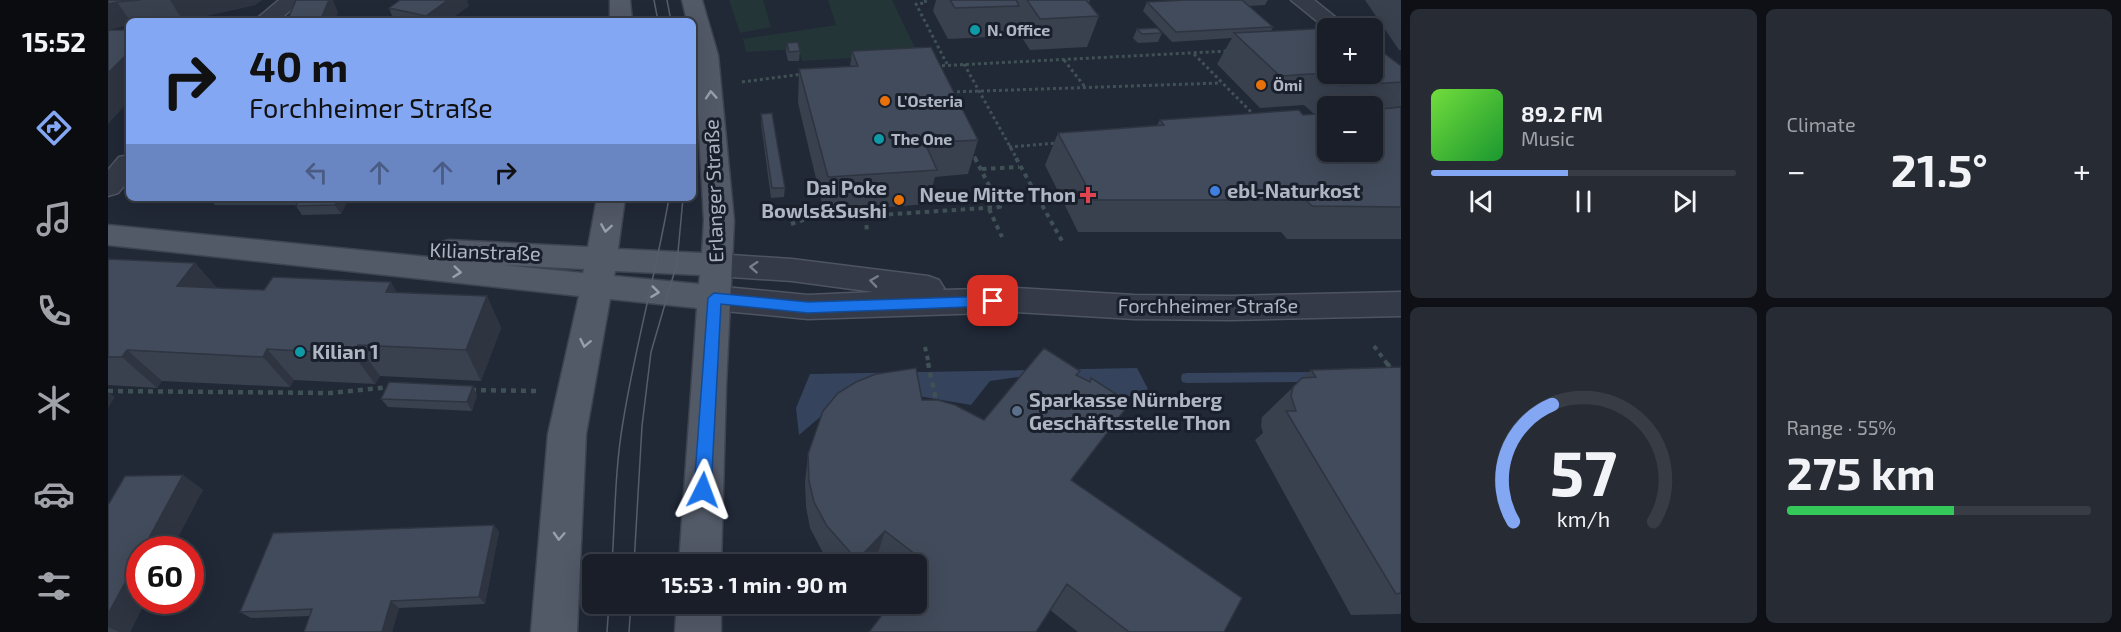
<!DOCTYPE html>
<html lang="en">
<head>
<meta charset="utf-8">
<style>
  :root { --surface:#191e28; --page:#262b34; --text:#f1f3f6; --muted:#9fa2a8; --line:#373c45; --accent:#84a7f3 }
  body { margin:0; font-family:"Exo 2",sans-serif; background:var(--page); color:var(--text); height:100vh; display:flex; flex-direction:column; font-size:22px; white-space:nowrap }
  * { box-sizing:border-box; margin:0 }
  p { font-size:20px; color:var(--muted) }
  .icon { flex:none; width:33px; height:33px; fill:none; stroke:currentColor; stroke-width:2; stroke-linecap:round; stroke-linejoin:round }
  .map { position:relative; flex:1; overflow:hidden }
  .drawer { display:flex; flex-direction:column; gap:9px; padding:9px; background:#0e1016; width:720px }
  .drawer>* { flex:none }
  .banner { position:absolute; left:18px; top:18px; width:570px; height:183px; border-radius:9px; box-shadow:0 6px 24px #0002,0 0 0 2px var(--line); background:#84a7f3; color:#111; overflow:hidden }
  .tools { position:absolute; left:1209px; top:18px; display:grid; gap:12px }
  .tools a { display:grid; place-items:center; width:66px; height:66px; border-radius:9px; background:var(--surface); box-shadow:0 6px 24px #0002,0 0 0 2px var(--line); font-size:30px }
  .speed { position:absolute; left:18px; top:536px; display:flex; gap:12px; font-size:30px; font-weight:700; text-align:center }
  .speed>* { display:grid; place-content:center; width:78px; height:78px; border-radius:50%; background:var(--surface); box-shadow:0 6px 24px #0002,0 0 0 2px var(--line); line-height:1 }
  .speed .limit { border:9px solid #d22; background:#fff; color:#111 }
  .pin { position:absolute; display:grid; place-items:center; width:51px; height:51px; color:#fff; margin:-26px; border-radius:12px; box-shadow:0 3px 9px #0006 }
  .me { position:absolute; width:66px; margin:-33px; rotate:3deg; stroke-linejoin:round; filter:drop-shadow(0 0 4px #0008) }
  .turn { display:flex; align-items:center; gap:21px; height:126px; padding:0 24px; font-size:27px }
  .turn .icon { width:78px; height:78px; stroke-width:2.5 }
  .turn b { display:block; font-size:42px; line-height:51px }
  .lanes { display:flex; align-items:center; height:57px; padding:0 24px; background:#0003; justify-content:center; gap:30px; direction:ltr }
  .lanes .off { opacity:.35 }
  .big { font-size:45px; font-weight:700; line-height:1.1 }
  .drawer .widget { flex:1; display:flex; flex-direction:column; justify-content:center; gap:9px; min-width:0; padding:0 21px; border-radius:9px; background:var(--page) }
  .drawer .dial { align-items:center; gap:0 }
  .dial svg { height:156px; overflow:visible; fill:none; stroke:var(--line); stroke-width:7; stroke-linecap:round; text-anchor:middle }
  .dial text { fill:var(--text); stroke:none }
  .song { display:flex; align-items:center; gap:18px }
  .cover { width:72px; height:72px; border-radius:9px; background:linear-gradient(135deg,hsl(100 70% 55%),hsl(130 70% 35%)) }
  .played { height:6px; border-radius:3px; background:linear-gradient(90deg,var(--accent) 45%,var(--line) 45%) }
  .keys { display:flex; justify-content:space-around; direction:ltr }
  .heat { display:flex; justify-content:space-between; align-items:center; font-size:33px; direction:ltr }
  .charge { height:9px; border-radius:4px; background:linear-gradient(90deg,#34c759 55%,var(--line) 0) }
  .drawer .tiles { flex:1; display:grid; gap:9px; grid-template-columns:repeat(2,1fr) }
  .trip { position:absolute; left:474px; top:554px; width:345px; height:60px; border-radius:9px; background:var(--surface); box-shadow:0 6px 24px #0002,0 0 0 2px var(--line); font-weight:700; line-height:60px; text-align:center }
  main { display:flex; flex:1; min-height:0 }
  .menu { display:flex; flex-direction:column; width:108px; justify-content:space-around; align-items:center; background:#0a0c10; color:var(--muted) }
  .menu .icon { width:42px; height:42px }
  .menu .on { color:var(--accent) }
  .menu b { font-size:27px; color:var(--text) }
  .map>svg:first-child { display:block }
</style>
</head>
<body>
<main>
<nav class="menu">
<b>15:52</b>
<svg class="icon on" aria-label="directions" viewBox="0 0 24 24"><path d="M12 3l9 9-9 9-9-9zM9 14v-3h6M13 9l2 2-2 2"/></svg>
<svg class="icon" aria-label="music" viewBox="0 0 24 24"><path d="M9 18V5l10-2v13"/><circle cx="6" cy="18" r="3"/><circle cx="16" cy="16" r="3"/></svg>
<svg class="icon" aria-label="phone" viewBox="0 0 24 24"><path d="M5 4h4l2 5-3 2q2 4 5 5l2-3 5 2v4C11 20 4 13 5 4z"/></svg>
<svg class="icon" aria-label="climate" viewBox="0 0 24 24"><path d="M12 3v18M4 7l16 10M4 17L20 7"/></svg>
<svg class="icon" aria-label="car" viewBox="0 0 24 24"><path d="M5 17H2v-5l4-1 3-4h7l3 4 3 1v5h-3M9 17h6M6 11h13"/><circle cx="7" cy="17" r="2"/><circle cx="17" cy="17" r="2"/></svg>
<svg class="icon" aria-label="filters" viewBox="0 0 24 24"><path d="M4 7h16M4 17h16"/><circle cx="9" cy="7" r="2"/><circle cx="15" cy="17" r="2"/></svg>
</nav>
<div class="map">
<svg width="1293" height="632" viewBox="0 0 1293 632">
  <rect width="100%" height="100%" fill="#212836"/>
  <path fill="#243538" d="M621 0H655L663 27 632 33Z
    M720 0H784L810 54 694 61 691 49 638 52 635 39 728 25Z"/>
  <path fill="#35435d" d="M1029 368 1040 389 1006 402 918 376 882 381 863 405 786 392 724 407 691 435 688 408 702 374Z"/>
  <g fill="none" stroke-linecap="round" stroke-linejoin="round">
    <path fill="#35435d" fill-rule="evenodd" d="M1210 372 1215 373 1216 377 1215 381 1210 382 1079 383 1074 382 1073 378 1074 374 1079 373Z"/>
    <g stroke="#4e5561" stroke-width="3">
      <path id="minor" d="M171 0H194L170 21H146Z
        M1183 0H1206L1241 28H1220V30Z
        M21 155V180L10 193 0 196V170L11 157Z
        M608 254 684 259 820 276 831 280 836 288 835 290 908 288 1026 295 1123 296 1293 292V316L1123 320 1026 319 908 312 700 319 606 310 595 307 590 298 595 289 606 286 700 295 766 292 684 281 608 276 597 273 592 265 597 257Z"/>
    </g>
    <g stroke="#3d4450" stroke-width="3">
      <path id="major" d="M502 0H522L524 21H502Z
        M574 0H594L610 55 626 221 618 386 613 564H571L589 308 502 299 478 434 469 632H423L440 434 471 296 0 245V225L330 258 326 251 330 243 341 240 480 247 489 198H517L510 249 594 253 596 221 585 21H579ZM394 265 476 269 475 273ZM507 271 592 275 591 284 506 276Z
        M569 603H613V632H567Z"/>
    </g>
    <path stroke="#405155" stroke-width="3" stroke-dasharray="3 3" stroke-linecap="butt" d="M817 0 818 3 808 4 839 64
      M1086 54 1148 117
      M956 60 977 87
      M856 64 909 159
      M828 66 1120 51
      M634 82 695 74
      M843 92 1113 83
      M901 147 949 143
      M864 151 868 159"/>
    <path stroke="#405155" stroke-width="4" stroke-dasharray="4.5 4.5" stroke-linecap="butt" d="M908 158 954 241
      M874 169 911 167
      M881 209 894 237
      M757 216 759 230
      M683 224 704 217 757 216 892 207 867 158
      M1266 346 1280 365
      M817 347 821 365"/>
    <path stroke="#405155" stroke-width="4.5" stroke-dasharray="5 5" stroke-linecap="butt" d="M820 363 829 405
      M1279 363 1284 371
      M363 390 428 391
      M0 391 222 393 281 387"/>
    <use href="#minor" fill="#343a47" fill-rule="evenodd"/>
    <use href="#major" fill="#525967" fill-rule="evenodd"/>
    <path stroke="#565e6e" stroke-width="1.5" d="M546 0 550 21
      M559 0 563 21
      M504 564C507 517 507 468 515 422 527 347 548 273 561 198
      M526 564 534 426 543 352 569 263 575 198
      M499 632 501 603
      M521 632 523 603"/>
  </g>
  <path fill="#39404e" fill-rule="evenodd" d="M0 0H154L147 5 75 21H21L2 30Z
    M828 0H982L981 3 991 16 979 47 922 50 906 25 902 36 840 39 825 11Z
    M1071 0H1160L1157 5 1141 6 1165 27 1163 31 1293 66V106L1292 107H1293V239H1179L1173 232H970L937 165 950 133 1049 125 1052 120 1206 114 1196 105 1152 108 1109 64 1124 38 1064 42 1035 11 1039 2ZM1220 106H1264V152H1220Z
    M1257 0H1293V50H1291Z
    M361 6 340 21H286L281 8Z
    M1029 29 1054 33 1050 42 1030 43 1025 38Z
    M679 43 692 51 691 61H680L678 52Z
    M744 51 870 140 860 174 827 177 820 204 716 212 690 103 691 69 742 67Z
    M653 114 677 188 676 197 663 198 653 124Z
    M102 198H241L233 214 194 215 188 206V205H107Z
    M0 259 87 263 109 288 156 290 289 292 379 296 393 328 373 381 272 376 267 384 186 380 182 387 54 381 49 388 0 385Z
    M1293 367V613L1291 614 1243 615 1147 440 1155 433 1153 426 1154 417 1203 370Z
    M972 371 969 376 981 382 983 378 964 480 1116 632H970L942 610 808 603V564H779L769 556 761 564H725L714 551 702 528 698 507 697 482 700 454 814 400 876 420Z
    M369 395 364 411 280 407 273 399Z
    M75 475 95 490 32 600H38L22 632H0V505Z
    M386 525 391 532 377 604 291 608 284 632H196L202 616 143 618 132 612Z"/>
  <path fill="#2e3440" d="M62 0H154L147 5 75 21Z
    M221 0H225L230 12 227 21H212Z
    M340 0H359L361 6 340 21H320L318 16Z
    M9 2 22 21H21V25L0 30V4Z
    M21 52V101L0 124V73Z
    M185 198H193L189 205Z
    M230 198H241L233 214 227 205Z
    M87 263 115 295 69 286Z
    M283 282 301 314 278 292Z
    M379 296 393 328 373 381 358 350Z
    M250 345 272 376 267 384 245 354Z
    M159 349 186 380 182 387 155 357Z
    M19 350 54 381 49 388 14 357Z
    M365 386 369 395 364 411 359 402Z
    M0 392 7 397 0 408Z
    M75 475 95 490 64 549H35Z
    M386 525 391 532 377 604 371 597Z
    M777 531 769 556 761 564H748L749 560Z
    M32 555V600H38L22 632H11L0 627V614Z
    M283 601 291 608 284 632H274Z"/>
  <path fill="#424b5b" stroke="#2e3440" stroke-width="1.5" d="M0 0H32L9 2 0 4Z
    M188 0H221L212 21H179Z
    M292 0H340L318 16 281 8Z
    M842 0H908L911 6 847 8Z
    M919 0H978L991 16 932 19Z
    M1076 0H1134L1165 27 1068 32 1039 2Z
    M390 17 459 19 458 21H388Z
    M1242 27 1244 28H1220V74H1264V44L1293 66V82L1233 86 1218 73 1172 76 1126 33Z
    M1049 28 1054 33 1034 34 1029 29Z
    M0 30H21V52L0 73Z
    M690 42 692 51 681 52 679 43Z
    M823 47 870 140 817 143 829 170 720 177 691 69 750 66 744 51Z
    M1293 107V207L1204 206 1198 200H986L950 133 1056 125 1052 120 1191 110 1195 115 1220 113V152H1264V110Z
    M664 113 677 188H664L653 114Z
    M192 198H230L227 205 188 206Z
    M0 259 87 263 69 286 156 290 165 277 283 282 278 292 379 296 358 350 250 345 245 354 159 349 155 357 19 350 14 357H0Z
    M936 348 972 371 968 375 982 382 983 378 1022 403 963 480 1134 598 1116 632H1021L959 584 928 632H761L783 603H808V570L816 561 777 531 749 560 719 526 706 502 701 481 700 454 715 411 730 393 748 382 768 374 808 368 814 400H830L847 405 876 420Z
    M1293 367V593L1288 594 1178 411H1188L1183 396 1185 387 1194 378 1208 377 1203 370Z
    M281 382 365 386 359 402 273 399Z
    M75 475 35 549H32V555L0 614V505L17 476Z
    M386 525 371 597 283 601 274 632H196L204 609 132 612 165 533Z"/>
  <defs><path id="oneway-chevron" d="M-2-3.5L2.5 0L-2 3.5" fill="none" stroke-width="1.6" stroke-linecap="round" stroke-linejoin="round" transform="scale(1.5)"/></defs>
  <g stroke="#979eac">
    <use href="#oneway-chevron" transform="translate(603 95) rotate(-94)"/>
    <use href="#oneway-chevron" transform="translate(498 228) rotate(99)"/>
    <use href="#oneway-chevron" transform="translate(349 272) rotate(6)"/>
    <use href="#oneway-chevron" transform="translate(547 292) rotate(7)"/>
    <use href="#oneway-chevron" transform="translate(477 343) rotate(102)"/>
    <use href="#oneway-chevron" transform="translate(451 536) rotate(93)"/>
  </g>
  <g stroke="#777e8b">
    <use href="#oneway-chevron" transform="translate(646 267) rotate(-176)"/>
    <use href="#oneway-chevron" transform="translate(766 281) rotate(-172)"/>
  </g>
  <path fill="#1a73e8" stroke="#114b97" stroke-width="1.5" d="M606 293 700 302 885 296 891 301 885 306 700 313 613 304 603 490 600 495 595 497 589 495 586 490 600 298Z"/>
  <g fill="#0f9aa8" stroke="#1a202b" stroke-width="2">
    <circle cx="867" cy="30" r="6"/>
    <circle cx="771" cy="139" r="6"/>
    <circle cx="192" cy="352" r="6"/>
  </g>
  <g fill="#e8710a" stroke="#1a202b" stroke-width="2">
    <circle cx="1153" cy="85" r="6"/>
    <circle cx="777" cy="101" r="6"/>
    <circle cx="791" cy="200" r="6"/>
  </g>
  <circle fill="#3f7fe0" stroke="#1a202b" stroke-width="2" cx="1107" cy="191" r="6"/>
  <path fill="#e0444e" stroke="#1a202b" stroke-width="2" d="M977 186h6v6h6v6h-6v6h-6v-6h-6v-6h6z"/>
  <circle fill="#5c6f8a" stroke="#1a202b" stroke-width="2" cx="909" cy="411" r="6"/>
  <g text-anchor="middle" stroke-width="6" stroke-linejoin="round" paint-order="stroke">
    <g font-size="16" font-weight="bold" fill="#aeb5c3" stroke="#1a202b" text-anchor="start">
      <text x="879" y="36">N. Office</text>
      <text x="1165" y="91">Ömi</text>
      <text x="789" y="107">L'Osteria</text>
      <text x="783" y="145">The One</text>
    </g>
    <g font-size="20" font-weight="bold" fill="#aeb5c3" stroke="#1a202b" text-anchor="start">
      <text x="779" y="195" text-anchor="end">Dai Poke<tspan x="779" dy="23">Bowls&amp;Sushi</tspan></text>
      <text x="1119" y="198">ebl-Naturkost</text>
      <text x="968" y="202" text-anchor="end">Neue Mitte Thon</text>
      <text x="204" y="359">Kilian 1</text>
      <text x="921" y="407">Sparkasse Nürnberg<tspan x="921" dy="23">Geschäftsstelle Thon</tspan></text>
    </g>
    <g font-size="20" fill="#aeb5c3" stroke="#1a202b">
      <text transform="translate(606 191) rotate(-92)" y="7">Erlanger Straße</text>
      <text transform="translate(377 252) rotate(2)" y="7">Kilianstraße</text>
      <text x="1100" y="313">Forchheimer Straße</text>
    </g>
  </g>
</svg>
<div class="tools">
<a>+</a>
<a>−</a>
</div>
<div class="speed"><div class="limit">60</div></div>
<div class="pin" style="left:885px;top:301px;background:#d93025"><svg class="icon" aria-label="arrive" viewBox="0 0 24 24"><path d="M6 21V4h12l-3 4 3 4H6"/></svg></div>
<svg class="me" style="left:595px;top:490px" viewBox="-20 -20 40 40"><path d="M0-17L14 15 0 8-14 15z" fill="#1a73e8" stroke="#fff" stroke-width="4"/></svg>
<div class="trip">15:53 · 1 min · 90 m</div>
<div class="banner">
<div class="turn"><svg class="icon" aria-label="right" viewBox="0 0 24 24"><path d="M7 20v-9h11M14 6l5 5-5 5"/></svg><div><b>40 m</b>Forchheimer Straße</div></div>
<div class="lanes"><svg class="icon off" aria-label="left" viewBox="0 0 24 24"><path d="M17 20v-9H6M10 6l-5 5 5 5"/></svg><svg class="icon off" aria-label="ahead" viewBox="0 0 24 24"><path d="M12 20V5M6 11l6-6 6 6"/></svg><svg class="icon off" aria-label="ahead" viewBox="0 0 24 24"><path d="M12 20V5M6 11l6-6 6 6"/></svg><svg class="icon" aria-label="right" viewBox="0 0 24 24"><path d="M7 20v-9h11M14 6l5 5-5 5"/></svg></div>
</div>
</div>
<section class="drawer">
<div class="tiles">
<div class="widget">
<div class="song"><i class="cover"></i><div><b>89.2 FM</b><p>Music</p></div></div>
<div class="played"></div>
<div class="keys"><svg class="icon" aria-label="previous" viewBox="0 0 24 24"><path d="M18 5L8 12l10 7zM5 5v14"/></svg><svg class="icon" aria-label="pause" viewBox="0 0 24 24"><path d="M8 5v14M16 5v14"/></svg><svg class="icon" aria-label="next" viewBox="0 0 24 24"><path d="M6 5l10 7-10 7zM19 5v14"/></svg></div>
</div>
<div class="widget"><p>Climate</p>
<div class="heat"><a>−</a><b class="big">21.5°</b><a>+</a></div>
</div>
<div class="widget dial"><svg viewBox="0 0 100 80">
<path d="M14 69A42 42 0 1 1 86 69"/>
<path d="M14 69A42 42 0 0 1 34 9" stroke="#84a7f3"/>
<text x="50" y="56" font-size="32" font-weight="700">57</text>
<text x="50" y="72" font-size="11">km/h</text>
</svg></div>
<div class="widget"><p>Range · 55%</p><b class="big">275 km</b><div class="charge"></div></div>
</div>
</section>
</main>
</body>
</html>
